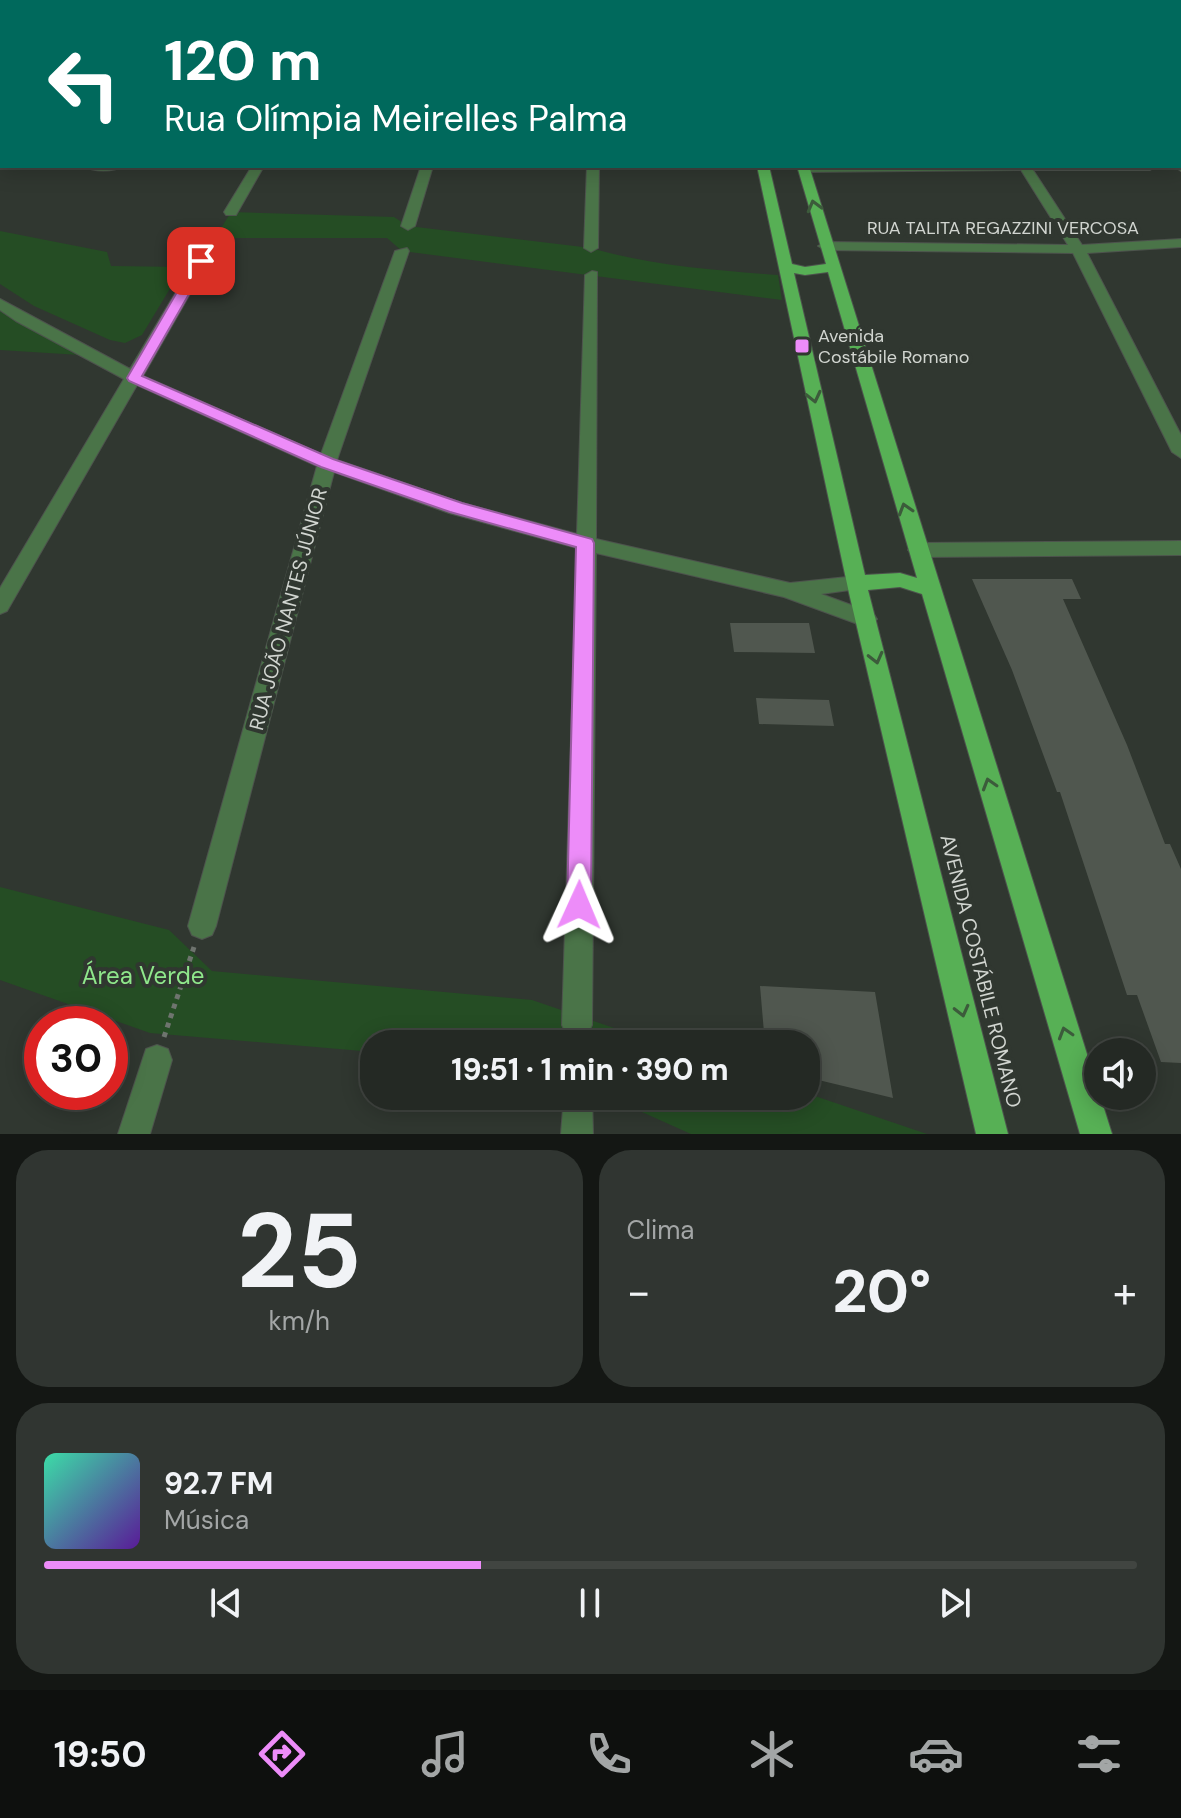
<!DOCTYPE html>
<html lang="pt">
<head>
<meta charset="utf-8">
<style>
  :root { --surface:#242924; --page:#303531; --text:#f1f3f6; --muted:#a3a6a6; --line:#414541; --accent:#ed8cf9 }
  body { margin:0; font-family:"DM Sans",sans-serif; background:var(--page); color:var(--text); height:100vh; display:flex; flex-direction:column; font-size:30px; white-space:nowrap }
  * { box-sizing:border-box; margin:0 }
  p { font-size:26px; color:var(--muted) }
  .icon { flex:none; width:44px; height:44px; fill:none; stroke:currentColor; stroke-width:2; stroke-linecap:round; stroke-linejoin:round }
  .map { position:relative; height:1134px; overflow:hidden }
  .sheet { display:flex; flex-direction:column; gap:16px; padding:16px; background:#141714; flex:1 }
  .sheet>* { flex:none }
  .top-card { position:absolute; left:0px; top:0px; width:1182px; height:168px; box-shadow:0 4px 20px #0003,0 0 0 2px var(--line); background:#00695c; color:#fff; overflow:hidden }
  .tools { position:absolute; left:1084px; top:1038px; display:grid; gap:16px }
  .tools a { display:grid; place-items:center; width:72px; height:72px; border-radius:50%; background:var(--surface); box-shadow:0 4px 20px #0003,0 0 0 2px var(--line); font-size:40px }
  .speed { position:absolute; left:24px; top:1006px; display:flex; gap:16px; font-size:40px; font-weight:700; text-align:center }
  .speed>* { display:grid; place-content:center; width:104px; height:104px; border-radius:50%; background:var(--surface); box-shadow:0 4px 20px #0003,0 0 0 2px var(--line); line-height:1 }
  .speed .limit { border:12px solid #d22; background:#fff; color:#111 }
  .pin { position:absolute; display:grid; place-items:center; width:68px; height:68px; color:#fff; margin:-34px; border-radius:16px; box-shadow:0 4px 12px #0006 }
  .me { position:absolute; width:88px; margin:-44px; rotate:1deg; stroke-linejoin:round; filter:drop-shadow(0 0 6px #0008) }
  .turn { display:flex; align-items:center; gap:28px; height:168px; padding:0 32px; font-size:36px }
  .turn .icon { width:104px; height:104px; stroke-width:2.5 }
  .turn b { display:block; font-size:56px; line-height:68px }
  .big { font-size:60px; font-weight:800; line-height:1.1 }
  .sheet .card { flex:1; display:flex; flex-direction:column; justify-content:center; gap:12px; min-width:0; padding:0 28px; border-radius:32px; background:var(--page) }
  .sheet .dial { align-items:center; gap:0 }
  .dial b { font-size:104px; line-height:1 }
  .song { display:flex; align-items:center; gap:24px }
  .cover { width:96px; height:96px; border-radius:12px; background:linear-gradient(135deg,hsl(160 70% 55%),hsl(270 70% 35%)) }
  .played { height:8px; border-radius:4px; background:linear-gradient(90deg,var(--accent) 40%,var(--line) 40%) }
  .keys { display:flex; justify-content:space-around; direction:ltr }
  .heat { display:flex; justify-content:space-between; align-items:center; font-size:44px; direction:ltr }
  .sheet .tiles { flex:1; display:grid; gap:16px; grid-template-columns:1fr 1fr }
  .card:last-child { grid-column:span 2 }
  .trip { position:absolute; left:360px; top:1030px; width:460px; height:80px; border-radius:32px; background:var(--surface); box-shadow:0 4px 20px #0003,0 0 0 2px var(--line); font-weight:800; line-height:80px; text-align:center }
  .menu { display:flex; height:128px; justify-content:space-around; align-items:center; background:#0e100e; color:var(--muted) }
  .menu .icon { width:56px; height:56px }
  .menu .selected { color:var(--accent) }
  .menu b { font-size:36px; color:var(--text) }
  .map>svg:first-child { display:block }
</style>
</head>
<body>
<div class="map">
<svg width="1181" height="1134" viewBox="0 0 1181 1134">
  <rect width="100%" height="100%" fill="#303730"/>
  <path fill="#333f32" d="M776 0H1181V88L1180 2Z"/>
  <path fill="#254d24" d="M231 212 394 217 408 226 591 248C652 266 715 270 778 275L782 300 402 251 387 238H215Z
    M0 231 107 252 111 266 183 267 142 335 125 343 110 340 34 306 0 284Z
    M0 303 80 355 0 350Z
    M0 887 169 930 212 971 532 1000 661 1044H374V1052L150 1033 0 980Z
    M806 1093 927 1134H691L606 1096H806Z"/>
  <path fill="#50574f" d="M972 579H1072L1081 599H1063L1127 745 1165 844H1170L1181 869V1063L1161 1062 1137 995H1127L1060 792H1057L1012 670Z
    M730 623H809L815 653 734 652Z
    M756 698 829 700 834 726 759 724Z
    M760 986 875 992 893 1098 806 1077V1044H765Z"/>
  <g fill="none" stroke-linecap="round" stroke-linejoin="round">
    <g stroke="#4d534d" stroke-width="2">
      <path id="minor" d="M199 0H210L211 2H200Z
        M278 0H286V2H278Z
        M345 0H353V2H345Z
        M465 0H473V2H465Z
        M981 0H991L992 2H982Z
        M1180 27H1181V33H1180Z
        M0 71H2L0 79Z
        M1180 87H1181V93H1180Z
        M2 153V162L0 163V154Z
        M1180 162 1181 163V171L1174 166H1180Z
        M84 166H123C115 172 92 172 84 166Z
        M252 166H264L236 215H226L224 212Z
        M421 166H433L415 226 408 230 401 226Z
        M587 166H599L598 248 591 252 584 248Z
        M799 166H1156L1150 170H1033L1082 245 1181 239V247L1087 253 1181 435V458L1172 452 1073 253 825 250 818 246 825 242 1068 245 1021 170 804 172 800 171Z
        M210 235 222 238 143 376 321 454 395 251 407 248 409 251 337 460 462 503 577 534 585 275 592 271 597 272 596 539 790 583 857 576 864 578 867 583 864 588 821 594 873 613 877 619 873 625 866 627 784 597 596 553 592 1025 587 1035 577 1040 567 1035 562 1025 577 548 449 513 334 472 216 926 212 935 202 939 192 935 188 926 317 466 137 385 7 611 0 614V588L124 379 16 321 0 310V299L130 369Z
        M1181 541V555L918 557 908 550 918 543Z
        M157 1045 168 1049 172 1060 150 1134H118L146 1049Z
        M564 1096H592L593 1134H561Z"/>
    </g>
    <g stroke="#4d534d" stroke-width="2">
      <path id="major" d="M719 0H727V2H719Z
        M746 0H754V2H746Z
        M757 166H769L792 264 805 267 826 264 797 166H809L1112 1134H1080L922 594 900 587 868 590 1008 1134H976L849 593ZM828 272 917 578 900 573 865 575 794 273 805 275Z"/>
    </g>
    <path stroke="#6e746e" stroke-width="2" stroke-dasharray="2 2" stroke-linecap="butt" d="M902 0 913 2
      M849 2 852 0"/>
    <path stroke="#6e746e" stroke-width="5" stroke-dasharray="5 5" stroke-linecap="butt" d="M164 1037 194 947"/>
    <use href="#minor" fill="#4a7448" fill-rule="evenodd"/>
    <use href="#major" fill="#57b055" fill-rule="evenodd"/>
  </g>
  <defs><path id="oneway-chevron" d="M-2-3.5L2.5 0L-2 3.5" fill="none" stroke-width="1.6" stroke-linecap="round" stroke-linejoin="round" transform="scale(2)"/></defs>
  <g stroke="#3c5b3b">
    <use href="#oneway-chevron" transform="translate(814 206) rotate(-105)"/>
    <use href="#oneway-chevron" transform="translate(814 397) rotate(77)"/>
    <use href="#oneway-chevron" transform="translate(905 509) rotate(-107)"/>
    <use href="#oneway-chevron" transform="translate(876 658) rotate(76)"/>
    <use href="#oneway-chevron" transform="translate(989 784) rotate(-107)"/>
    <use href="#oneway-chevron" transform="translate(962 1011) rotate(76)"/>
    <use href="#oneway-chevron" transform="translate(1065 1033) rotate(-107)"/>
  </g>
  <path fill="#ed8cf9" stroke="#9a5ba2" stroke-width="2" d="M201 258 208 261 142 376 333 459 462 503 592 539 594 543 591 905 588 913 579 916 571 913 567 905 576 547 450 512 321 467 129 381 127 378 195 261Z"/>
  <rect fill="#ed8cf9" stroke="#303730" stroke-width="3" x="794" y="338" width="16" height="16" rx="4"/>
  <g text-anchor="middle" stroke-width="8" stroke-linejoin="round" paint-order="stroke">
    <g font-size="18" fill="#d1d5d0" stroke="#303730">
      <text x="1003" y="234">RUA TALITA REGAZZINI VERCOSA</text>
    </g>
    <g font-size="18" fill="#d1d5d0" stroke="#303730" text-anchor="start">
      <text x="818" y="342">Avenida<tspan x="818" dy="21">Costábile Romano</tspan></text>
    </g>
    <g font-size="20" fill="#d1d5d0" stroke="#303730">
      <text transform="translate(288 609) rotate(-75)" y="7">RUA JOÃO NANTES JÚNIOR</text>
      <text transform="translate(981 971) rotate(76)" y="7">AVENIDA COSTÁBILE ROMANO</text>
    </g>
    <g font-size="24" fill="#8fe78b" stroke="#303730">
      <text x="143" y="984">Área Verde</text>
    </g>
  </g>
</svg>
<div class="tools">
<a><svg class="icon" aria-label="sound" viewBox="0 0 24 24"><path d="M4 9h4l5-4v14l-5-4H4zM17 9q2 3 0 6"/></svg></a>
</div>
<div class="speed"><div class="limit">30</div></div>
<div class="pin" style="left:201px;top:261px;background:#d93025"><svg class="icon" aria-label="arrive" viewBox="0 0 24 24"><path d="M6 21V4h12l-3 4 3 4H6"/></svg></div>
<svg class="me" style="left:579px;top:905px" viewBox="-20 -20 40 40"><path d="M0-17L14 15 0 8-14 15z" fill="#ed8cf9" stroke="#fff" stroke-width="4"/></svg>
<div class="trip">19:51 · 1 min · 390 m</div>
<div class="top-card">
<div class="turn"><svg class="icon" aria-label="left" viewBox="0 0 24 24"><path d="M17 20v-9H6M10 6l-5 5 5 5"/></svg><div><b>120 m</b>Rua Olímpia Meirelles Palma</div></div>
</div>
</div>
<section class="sheet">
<div class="tiles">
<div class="card dial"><b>25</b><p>km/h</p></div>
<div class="card"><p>Clima</p>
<div class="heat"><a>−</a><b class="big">20°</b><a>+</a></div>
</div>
<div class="card">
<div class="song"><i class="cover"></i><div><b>92.7 FM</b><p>Música</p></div></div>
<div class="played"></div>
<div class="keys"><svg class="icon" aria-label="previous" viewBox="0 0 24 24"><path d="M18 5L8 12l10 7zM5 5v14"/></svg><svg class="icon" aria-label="pause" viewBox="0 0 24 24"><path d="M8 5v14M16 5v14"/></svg><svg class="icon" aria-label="next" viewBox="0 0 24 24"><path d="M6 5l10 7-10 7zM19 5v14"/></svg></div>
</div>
</div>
</section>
<nav class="menu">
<b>19:50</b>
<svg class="icon selected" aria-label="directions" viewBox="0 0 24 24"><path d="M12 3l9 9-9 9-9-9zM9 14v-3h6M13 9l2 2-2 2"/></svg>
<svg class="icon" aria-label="music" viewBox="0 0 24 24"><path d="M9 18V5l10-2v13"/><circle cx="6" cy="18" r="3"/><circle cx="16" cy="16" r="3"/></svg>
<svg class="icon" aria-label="phone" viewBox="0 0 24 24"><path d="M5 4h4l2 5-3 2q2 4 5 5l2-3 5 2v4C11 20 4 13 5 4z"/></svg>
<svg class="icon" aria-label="climate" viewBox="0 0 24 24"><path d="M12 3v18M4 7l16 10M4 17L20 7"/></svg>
<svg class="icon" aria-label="car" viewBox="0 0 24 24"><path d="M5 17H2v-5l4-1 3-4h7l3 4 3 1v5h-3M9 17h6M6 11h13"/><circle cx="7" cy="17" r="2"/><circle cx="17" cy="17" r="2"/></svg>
<svg class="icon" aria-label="filters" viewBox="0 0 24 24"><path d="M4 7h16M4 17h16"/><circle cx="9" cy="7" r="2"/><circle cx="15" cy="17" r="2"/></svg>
</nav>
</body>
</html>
